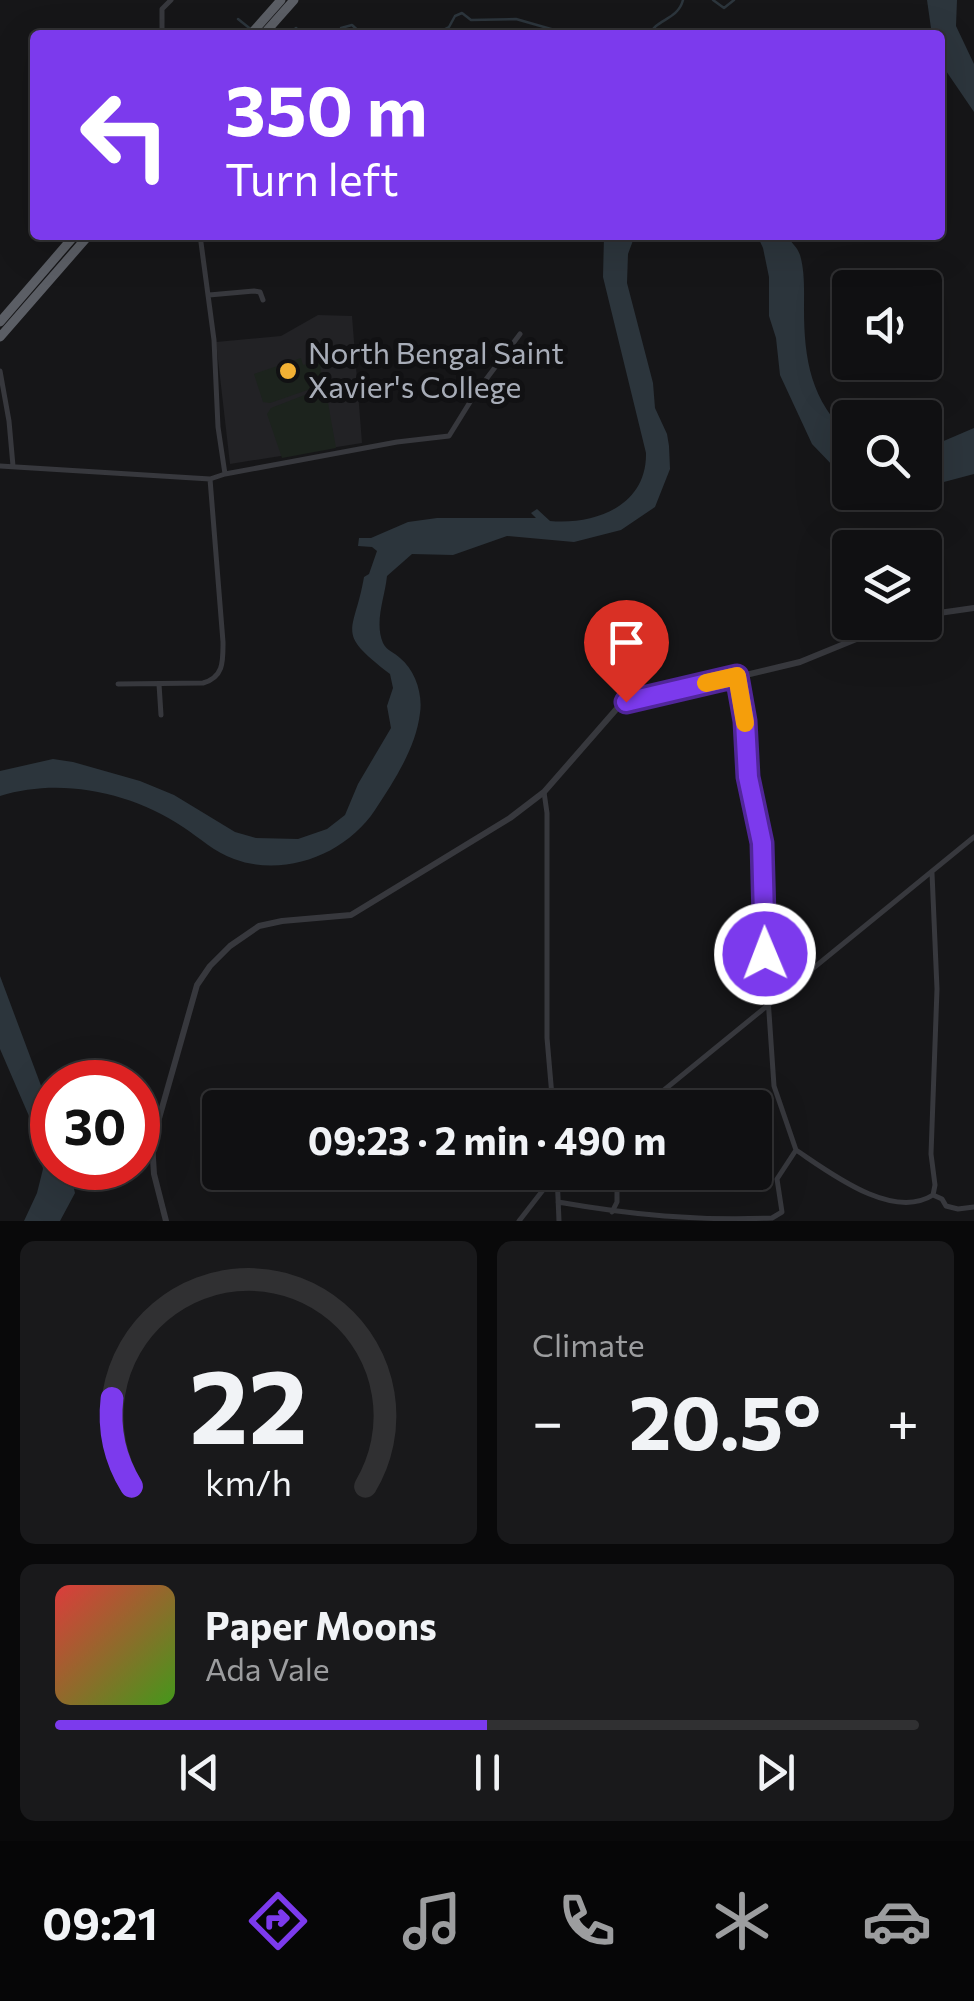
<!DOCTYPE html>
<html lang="en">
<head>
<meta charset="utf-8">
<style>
  :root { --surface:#101012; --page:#19191b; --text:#f1f3f6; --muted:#9c9d9f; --line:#303032; --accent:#7c3aed }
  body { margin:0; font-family:Commissioner,sans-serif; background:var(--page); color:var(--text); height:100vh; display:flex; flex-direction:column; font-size:38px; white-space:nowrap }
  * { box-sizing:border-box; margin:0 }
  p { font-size:32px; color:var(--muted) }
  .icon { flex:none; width:55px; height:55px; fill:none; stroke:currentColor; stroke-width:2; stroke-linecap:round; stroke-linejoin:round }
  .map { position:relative; height:1221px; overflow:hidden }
  .sheet { display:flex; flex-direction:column; gap:20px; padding:20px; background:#09090a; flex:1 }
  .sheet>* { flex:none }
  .guide { position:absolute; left:30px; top:30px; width:915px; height:210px; border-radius:10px; box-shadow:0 10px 40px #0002,0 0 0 2px var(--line); background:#7c3aed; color:#fff; overflow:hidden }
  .buttons { position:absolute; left:832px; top:270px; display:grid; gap:20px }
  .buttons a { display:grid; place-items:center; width:110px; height:110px; border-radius:10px; background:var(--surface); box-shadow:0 10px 40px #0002,0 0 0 2px var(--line); font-size:50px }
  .speed { position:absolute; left:30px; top:1060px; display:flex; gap:20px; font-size:50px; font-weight:700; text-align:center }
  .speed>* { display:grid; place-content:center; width:130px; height:130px; border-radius:50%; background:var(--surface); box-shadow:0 10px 40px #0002,0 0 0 2px var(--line); line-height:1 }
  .speed .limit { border:15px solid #d22; background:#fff; color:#111 }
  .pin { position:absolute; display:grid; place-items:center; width:85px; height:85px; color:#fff; margin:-102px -42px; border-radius:50% 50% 50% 0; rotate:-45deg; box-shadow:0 0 10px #0007 }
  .pin .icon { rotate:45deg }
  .me { position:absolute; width:110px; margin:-55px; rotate:359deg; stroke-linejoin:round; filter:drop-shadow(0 0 8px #0008) }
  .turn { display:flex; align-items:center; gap:35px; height:210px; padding:0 30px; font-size:45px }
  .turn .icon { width:130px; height:130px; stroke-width:2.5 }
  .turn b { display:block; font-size:70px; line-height:85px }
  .big { font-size:75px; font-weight:700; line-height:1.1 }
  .sheet .card { flex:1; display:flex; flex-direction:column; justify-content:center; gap:15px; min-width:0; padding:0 35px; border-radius:15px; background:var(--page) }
  .sheet .dial { align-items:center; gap:0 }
  .dial svg { height:260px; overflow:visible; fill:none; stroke:var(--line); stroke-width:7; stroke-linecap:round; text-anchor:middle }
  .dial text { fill:var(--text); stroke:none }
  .song { display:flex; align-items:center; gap:30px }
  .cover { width:120px; height:120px; border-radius:15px; background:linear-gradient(135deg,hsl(0 70% 55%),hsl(100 70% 35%)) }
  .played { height:10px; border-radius:5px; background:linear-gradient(90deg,var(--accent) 50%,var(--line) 50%) }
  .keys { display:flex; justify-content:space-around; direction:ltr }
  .heat { display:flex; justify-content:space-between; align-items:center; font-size:55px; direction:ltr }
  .sheet .tiles { flex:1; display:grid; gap:20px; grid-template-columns:1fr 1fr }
  .card:last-child { grid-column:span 2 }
  .trip { position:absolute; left:202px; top:1090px; width:570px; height:100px; border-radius:10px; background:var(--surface); box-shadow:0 10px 40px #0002,0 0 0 2px var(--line); font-weight:700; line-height:100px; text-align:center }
  .menu { display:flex; height:160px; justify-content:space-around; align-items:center; background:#060607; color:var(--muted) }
  .menu .icon { width:70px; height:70px }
  .menu .current { color:var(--accent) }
  .menu b { font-size:45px; color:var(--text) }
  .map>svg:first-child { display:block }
</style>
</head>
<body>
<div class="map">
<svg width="974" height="1221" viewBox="0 0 974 1221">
  <rect width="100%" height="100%" fill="#161618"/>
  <path fill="#222225" d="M318 315 352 316 362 443 230 464 216 342 281 336Z"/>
  <path fill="#1c231d" d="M301 358 303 365 320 361 322 385 270 403 263 402 254 374Z
    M315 391 328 403 336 448 282 458 267 414 271 408Z"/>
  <path fill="#2c353c" d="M927 0H957L956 26 974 64V112L942 65 940 35H932Z
    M604 235H635L628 254 627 283 653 383 655 408 667 434 669 446 670 469 655 507 621 530 574 542 507 536 453 555 412 554 387 576C385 597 374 622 383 643 387 651 394 652 400 658 415 670 423 694 420 713 416 748 394 781 375 810 346 854 285 878 234 859 214 852 200 838 183 827 131 792 60 777 0 796V771L53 759 73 762 140 781 174 795 235 832 256 838 298 839 327 829 345 815 358 784 391 728 387 706 393 688 390 674C334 631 354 635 364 577L369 574 377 551 372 547 358 546 359 538H371L408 522 437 518H536L531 513 537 509 550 521C595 525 647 506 646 453L603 277Z
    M757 235H788C791 244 797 246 800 255 805 272 804 291 804 309 804 359 811 402 850 436V477L835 468 812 444 780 375 776 338 769 316V277L763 248Z
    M974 428V474L925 487V449Z
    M0 976 52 1115V1168H69L75 1193 60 1221H24L37 1193 43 1169 35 1130 0 1049Z"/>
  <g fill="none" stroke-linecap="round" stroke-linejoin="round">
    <path stroke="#2c353c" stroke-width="2.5" d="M713 0 724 8 734 0
      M238 19 258 35
      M288 35 296 28 301 33 312 31 323 35
      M339 35 341 28 352 25 363 35
      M433 35 449 27 455 16 462 13 471 20 516 19 572 35
      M649 35C656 19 678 20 683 0"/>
    <path stroke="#37383d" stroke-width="5" d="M162 35V9L171 0
      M209 295 254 291 260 292 263 300
      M0 371 9 421 13 466
      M0 466 210 479 225 474 218 427 214 340 200 235
      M225 474 397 442 449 436 475 394 520 334
      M118 684 203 683C224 677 223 661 223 642L210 479
      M159 684 161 715
      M544 792 547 813V1038L553 1108
      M737 925H764
      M642 1108 974 837
      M796 1150C829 1172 892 1221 933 1195L935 1185 931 1154 937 989 932 873
      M557 1174 559 1221
      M933 1195 942 1199 946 1206 958 1209 974 1207
      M558 1202C632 1215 697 1221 772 1218L782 1212 777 1179 796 1150 774 1086 765 954 762 843 748 777 745 721 737 677
      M612 1212 617 1202V1172
      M519 1221 557 1172"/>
    <path stroke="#37383d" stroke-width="6" d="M925 615 974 608
      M166 1221 154 1174 152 1143 197 985 210 966 230 946 259 926 282 921 351 915 510 818 544 792 620 705 800 662 898 622"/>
    <path stroke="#5b5e65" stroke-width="9" d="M250 35 281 0
      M263 35 294 0
      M0 322 75 235
      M0 337 89 235"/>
  </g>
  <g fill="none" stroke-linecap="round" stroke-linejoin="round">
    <g stroke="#51269a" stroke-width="25">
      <path id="route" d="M626 702 737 676 745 721 748 777 762 843 765 954"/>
    </g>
    <use href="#route" stroke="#7c3aed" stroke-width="18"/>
    <path stroke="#f59e0b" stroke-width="18" d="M706 683 737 676 745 723"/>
  </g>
  <circle fill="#f2b134" stroke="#111113" stroke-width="4" cx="288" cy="371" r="10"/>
  <g text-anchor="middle" stroke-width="10" stroke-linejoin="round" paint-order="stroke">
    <g font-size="30" fill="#a8adb8" stroke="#111113" text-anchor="start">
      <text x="308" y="364">North Bengal Saint<tspan x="308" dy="34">Xavier's College</tspan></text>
    </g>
  </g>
</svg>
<div class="buttons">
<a><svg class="icon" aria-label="sound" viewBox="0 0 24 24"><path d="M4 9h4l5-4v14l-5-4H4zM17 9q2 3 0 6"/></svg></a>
<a><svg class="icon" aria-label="search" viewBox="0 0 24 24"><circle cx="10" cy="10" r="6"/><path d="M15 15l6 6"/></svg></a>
<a><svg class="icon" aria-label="layers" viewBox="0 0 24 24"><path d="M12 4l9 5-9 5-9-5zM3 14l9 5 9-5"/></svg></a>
</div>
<div class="speed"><div class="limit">30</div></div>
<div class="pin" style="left:626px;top:702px;background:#d93025"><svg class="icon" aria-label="arrive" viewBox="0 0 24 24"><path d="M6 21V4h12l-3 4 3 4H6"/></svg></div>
<svg class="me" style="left:765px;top:954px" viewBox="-20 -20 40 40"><circle r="17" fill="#7c3aed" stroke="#fff" stroke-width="3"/><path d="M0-11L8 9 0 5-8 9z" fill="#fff"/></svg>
<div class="trip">09:23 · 2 min · 490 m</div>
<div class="guide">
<div class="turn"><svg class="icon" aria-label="left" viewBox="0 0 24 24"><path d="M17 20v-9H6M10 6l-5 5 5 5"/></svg><div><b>350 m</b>Turn left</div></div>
</div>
</div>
<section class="sheet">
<div class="tiles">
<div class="card dial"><svg viewBox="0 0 100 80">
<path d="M14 69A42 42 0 1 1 86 69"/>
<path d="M14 69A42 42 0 0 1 8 42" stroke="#7c3aed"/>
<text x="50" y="56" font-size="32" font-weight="700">22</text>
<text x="50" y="72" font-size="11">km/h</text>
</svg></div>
<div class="card"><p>Climate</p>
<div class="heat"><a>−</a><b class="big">20.5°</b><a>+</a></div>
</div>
<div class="card">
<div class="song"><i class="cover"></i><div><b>Paper Moons</b><p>Ada Vale</p></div></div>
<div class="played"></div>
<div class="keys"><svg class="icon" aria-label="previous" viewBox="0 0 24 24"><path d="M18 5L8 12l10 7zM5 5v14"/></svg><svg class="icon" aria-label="pause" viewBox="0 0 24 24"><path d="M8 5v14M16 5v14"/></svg><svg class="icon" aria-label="next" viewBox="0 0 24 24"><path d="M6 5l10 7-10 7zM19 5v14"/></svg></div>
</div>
</div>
</section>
<nav class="menu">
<b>09:21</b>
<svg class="icon current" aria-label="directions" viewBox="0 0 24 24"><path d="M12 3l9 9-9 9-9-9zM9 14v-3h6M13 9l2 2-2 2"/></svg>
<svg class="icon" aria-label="music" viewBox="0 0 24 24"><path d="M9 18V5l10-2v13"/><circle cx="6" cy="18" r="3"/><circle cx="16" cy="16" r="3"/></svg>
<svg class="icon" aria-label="phone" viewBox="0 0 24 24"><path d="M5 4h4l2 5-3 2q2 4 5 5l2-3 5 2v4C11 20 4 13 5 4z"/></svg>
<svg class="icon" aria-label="climate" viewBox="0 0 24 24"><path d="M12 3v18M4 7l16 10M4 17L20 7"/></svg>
<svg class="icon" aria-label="car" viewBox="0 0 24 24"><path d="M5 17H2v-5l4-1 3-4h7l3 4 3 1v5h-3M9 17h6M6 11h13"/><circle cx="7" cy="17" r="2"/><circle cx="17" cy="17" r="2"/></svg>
</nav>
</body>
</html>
